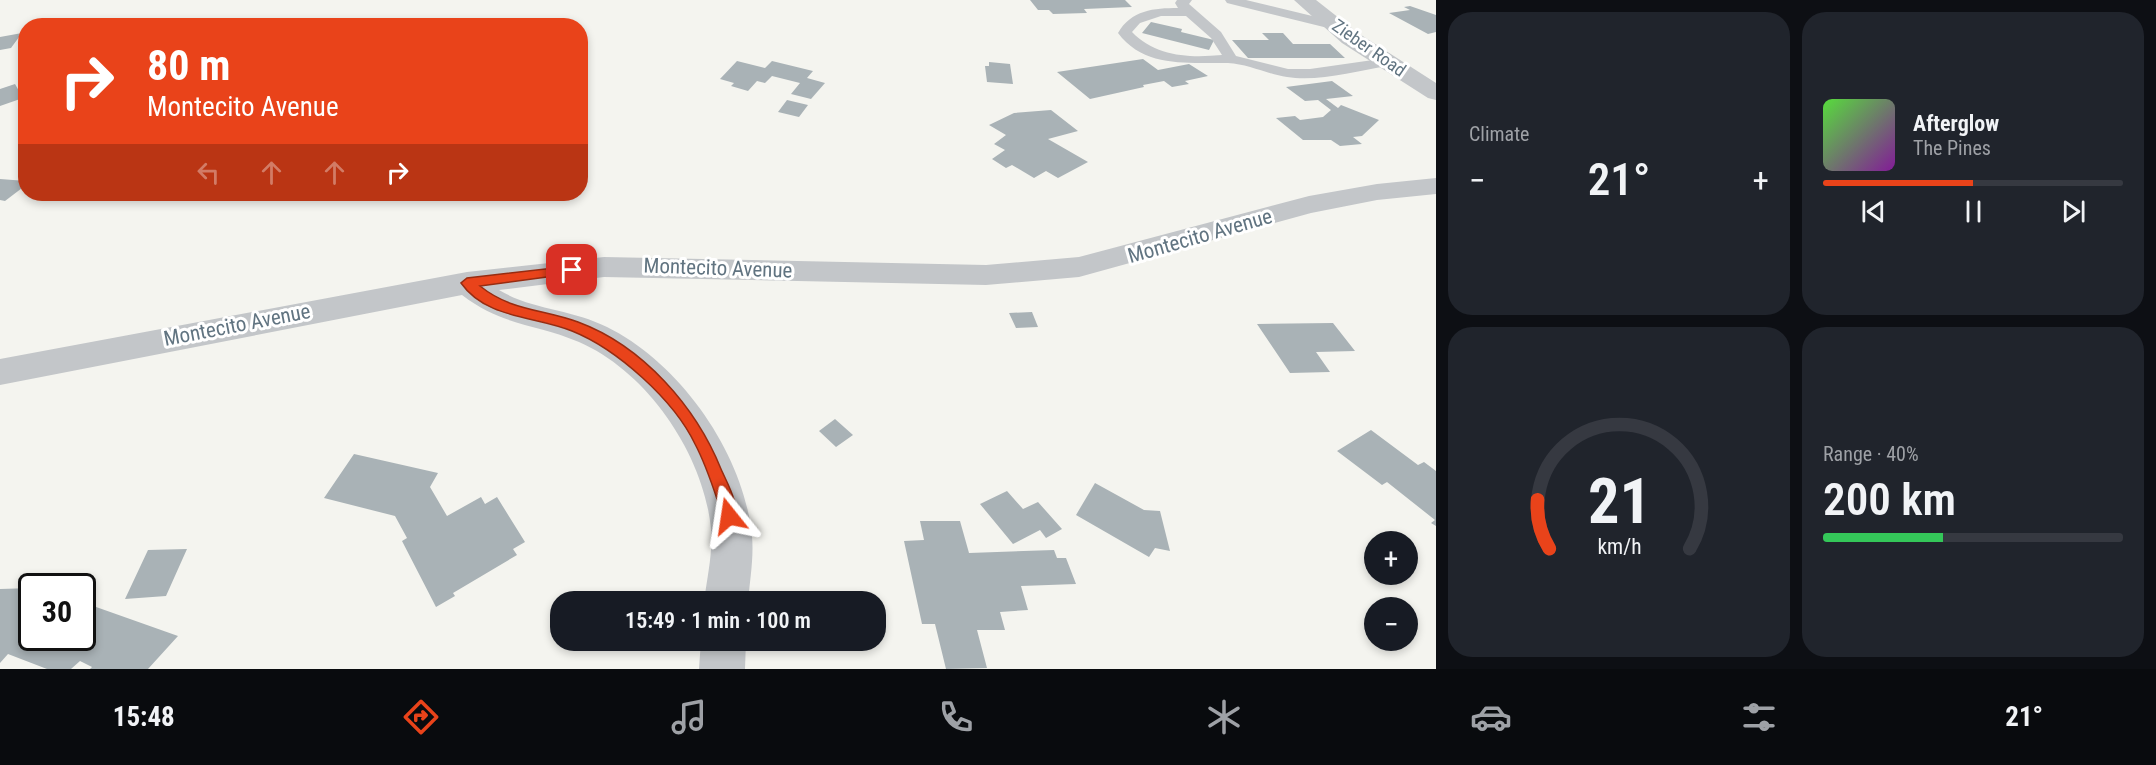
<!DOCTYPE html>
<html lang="en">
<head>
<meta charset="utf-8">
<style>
  :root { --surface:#171b24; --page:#20242c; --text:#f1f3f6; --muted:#9ea1a6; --line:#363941; --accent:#e9431a }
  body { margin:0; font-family:"Roboto Condensed",sans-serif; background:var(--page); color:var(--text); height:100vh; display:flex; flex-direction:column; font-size:22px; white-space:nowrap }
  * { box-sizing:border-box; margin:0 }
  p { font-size:20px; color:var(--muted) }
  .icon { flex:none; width:33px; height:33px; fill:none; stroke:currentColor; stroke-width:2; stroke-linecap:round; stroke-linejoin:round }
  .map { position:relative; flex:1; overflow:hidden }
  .sheet { display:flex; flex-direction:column; gap:12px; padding:12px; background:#0d0f14; width:720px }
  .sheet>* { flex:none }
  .banner { position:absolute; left:18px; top:18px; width:570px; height:183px; border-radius:24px; box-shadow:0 3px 9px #0003; background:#e9431a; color:#fff; overflow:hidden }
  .controls { position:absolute; left:1364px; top:531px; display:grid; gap:12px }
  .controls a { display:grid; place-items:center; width:54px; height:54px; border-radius:50%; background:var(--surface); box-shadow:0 3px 9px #0003; font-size:30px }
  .speed { position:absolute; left:18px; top:573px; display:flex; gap:12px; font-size:30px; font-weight:700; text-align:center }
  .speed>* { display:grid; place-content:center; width:78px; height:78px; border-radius:50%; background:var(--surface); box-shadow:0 3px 9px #0003; line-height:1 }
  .speed .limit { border:3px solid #111; border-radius:9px; background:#fff; color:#111 }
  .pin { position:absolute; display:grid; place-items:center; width:51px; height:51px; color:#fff; margin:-26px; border-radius:12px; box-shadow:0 3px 9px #0006 }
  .me { position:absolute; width:66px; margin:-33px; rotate:345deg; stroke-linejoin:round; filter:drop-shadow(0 0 4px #0008) }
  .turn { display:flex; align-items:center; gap:21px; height:126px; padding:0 30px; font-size:27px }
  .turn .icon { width:78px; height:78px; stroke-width:2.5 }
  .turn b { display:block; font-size:42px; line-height:51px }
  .lanes { display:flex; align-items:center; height:57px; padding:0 30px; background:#0003; justify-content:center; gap:30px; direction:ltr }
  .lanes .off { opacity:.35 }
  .big { font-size:45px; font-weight:600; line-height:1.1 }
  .sheet .tile { flex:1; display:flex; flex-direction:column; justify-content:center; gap:9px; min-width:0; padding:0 21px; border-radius:24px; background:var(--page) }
  .sheet .dial { align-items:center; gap:0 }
  .dial svg { height:156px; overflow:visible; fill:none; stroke:var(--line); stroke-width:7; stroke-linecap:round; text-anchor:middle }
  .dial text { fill:var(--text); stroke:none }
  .song { display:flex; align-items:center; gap:18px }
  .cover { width:72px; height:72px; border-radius:9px; background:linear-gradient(135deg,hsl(110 70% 55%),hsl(290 70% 35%)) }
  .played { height:6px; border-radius:3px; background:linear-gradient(90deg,var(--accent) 50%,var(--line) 50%) }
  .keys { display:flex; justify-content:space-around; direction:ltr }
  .heat { display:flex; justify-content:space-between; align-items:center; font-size:33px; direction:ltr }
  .charge { height:9px; border-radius:4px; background:linear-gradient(90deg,#34c759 40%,var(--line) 0) }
  .sheet .tiles { flex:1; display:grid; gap:12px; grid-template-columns:repeat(2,1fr) }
  .trip { position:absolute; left:550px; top:591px; width:336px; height:60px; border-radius:24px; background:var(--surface); box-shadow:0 3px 9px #0003; font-weight:600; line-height:60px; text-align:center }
  .tabs { display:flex; height:96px; justify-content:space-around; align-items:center; background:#090b0e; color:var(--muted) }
  .tabs .icon { width:42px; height:42px }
  .tabs .current { color:var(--accent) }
  .tabs b { font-size:27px; color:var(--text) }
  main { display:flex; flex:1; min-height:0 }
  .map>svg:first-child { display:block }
</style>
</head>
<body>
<main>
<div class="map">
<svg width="1436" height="669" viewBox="0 0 1436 669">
  <rect width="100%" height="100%" fill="#f4f4ef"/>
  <path fill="#a9b2b6" d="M1030 0H1125L1132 7 1084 9 1087 13 1053 14 1049 10H1038Z
    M1410 6 1436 15V32L1428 34 1389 13 1410 10 1404 7Z
    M1151 22 1182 29 1181 32 1214 40 1209 50 1142 33Z
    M22 33 11 48 0 50V37Z
    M1262 33H1283L1293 44H1330L1345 58H1248L1232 40H1269Z
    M1143 59 1158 70 1189 64 1208 76 1185 81 1189 84 1172 87 1164 81 1143 85 1144 87 1090 99 1057 72Z
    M737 61 765 68 772 61 813 71 807 78 825 83 811 99 791 94 800 83 772 76 765 83 757 81 748 91 731 86 734 83 720 79Z
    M989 62 1010 64 1013 84 987 82 985 66H989Z
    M1332 81 1353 96 1326 99 1338 108 1341 105 1379 120 1362 136 1353 137 1362 144 1340 146 1331 140H1303L1276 118 1295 116 1300 120 1323 117 1331 110 1318 100 1305 101 1286 87Z
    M15 84 23 98 0 106V89Z
    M787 100 808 105 799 117 778 112Z
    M1051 110 1078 131 1048 139 1088 162 1058 178 1046 171 1034 178 1012 165 1006 168 992 159 1005 150 994 144 1006 135 989 125 1014 113Z
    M0 179 26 181V185L5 201 0 200Z
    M1032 312 1038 327 1016 328 1009 313Z
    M1333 323 1355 351 1316 352 1330 372 1290 373 1257 324Z
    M835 419 853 435 836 447 819 431Z
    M1371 430 1418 465 1424 462 1436 471V526L1431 523 1435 520 1387 482 1382 485 1337 451Z
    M354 454 438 473 430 487 447 516 481 497 485 504 497 497 525 542 513 549 517 555 453 593 455 596 436 607 402 541 407 538 395 516 324 498Z
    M1095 483 1144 510 1160 511 1170 551 1155 548 1149 557 1076 515Z
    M1007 491 1023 509 1038 502 1062 529 1046 538 1040 530 1013 544 980 504Z
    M920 521H960L969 553 1054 550 1057 558H1066L1076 584 1021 586 1028 610 1000 612 1005 630H977L987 668 946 669 935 624H922L904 541 924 540Z
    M187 549 166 596 125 599 148 550Z
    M32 588V638H82V602L178 636 148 669H90L92 667 80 661 71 669H47L8 654 0 663V589Z"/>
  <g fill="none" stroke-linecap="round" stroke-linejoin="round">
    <path fill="#c3c6c9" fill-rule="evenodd" d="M1177 0H1192L1189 4 1221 32 1236 56 1288 69H1310L1387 58 1394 62 1387 66C1356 71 1318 82 1287 77 1267 74 1248 64 1228 63 1189 62 1145 69 1118 33 1131 10 1154 8 1178 8L1175 3ZM1161 16H1186L1211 38 1222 55C1190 58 1156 57 1132 32L1140 23Z
      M1225 0H1246L1341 23 1343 26 1336 30 1227 3Z"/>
    <path fill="#c3c6c9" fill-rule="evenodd" d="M1294 0H1316L1358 33 1436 83V100L1428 98 1342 43Z
      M1436 178V194L1377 200 1311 213 1079 277 986 285 604 277 499 290C532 310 572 309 607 327 678 362 740 448 751 528 755 552 750 578 748 602H704C707 578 713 553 711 529 704 455 648 372 579 342 535 323 504 327 462 295L0 385V359L467 272 604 257 986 265 1079 257 1309 196 1377 184Z
      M701 640H746L745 669H699Z"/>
  </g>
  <path fill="#e9431a" stroke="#972c11" stroke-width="1.5" d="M572 266 576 267V273L480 286C511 311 542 309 578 322 643 346 696 407 721 469 727 483 741 506 734 521L729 523 723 521C719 514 720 507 717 499 711 481 704 461 695 444 674 400 617 349 572 331 536 316 486 319 461 283L467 278Z"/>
  <g text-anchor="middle" stroke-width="6" stroke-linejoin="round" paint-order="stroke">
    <g font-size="18" fill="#617481" stroke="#fff">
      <text transform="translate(1369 48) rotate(35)" y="6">Zieber Road</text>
    </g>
    <g font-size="21" fill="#617481" stroke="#fff">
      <text transform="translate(1200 236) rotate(-16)" y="7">Montecito Avenue</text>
      <text transform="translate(718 268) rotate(2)" y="7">Montecito Avenue</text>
      <text transform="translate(237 325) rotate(-11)" y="7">Montecito Avenue</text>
    </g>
  </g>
</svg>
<div class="controls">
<a>+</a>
<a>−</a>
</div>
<div class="speed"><div class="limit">30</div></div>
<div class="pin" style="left:572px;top:270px;background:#d93025"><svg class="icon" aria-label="arrive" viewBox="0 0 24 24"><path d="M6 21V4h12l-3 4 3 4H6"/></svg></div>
<svg class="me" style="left:729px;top:516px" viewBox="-20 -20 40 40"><path d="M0-17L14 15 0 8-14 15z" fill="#e9431a" stroke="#fff" stroke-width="4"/></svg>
<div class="trip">15:49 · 1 min · 100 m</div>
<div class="banner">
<div class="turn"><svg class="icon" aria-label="right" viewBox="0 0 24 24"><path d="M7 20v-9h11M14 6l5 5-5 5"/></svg><div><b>80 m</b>Montecito Avenue</div></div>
<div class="lanes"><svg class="icon off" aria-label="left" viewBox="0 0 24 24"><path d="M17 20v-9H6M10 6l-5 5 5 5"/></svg><svg class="icon off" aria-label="ahead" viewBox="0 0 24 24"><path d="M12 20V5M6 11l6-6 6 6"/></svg><svg class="icon off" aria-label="ahead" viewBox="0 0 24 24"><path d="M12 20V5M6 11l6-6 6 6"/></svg><svg class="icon" aria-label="right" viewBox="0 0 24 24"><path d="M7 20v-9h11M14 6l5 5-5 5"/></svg></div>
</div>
</div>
<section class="sheet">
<div class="tiles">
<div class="tile"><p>Climate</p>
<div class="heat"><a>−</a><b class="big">21°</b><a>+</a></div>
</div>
<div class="tile">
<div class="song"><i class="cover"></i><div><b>Afterglow</b><p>The Pines</p></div></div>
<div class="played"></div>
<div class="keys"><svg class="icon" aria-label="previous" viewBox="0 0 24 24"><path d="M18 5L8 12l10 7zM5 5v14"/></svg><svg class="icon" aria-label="pause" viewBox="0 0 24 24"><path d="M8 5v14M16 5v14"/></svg><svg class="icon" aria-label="next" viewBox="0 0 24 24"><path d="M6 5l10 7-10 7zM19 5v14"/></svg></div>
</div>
<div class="tile dial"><svg viewBox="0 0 100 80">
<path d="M14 69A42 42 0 1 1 86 69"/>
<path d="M14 69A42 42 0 0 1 8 44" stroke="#e9431a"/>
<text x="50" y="56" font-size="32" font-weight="700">21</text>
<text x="50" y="72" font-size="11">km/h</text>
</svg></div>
<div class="tile"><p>Range · 40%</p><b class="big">200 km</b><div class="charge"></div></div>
</div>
</section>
</main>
<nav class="tabs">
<b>15:48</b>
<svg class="icon current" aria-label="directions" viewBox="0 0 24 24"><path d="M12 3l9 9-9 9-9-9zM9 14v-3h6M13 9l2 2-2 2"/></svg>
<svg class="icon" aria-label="music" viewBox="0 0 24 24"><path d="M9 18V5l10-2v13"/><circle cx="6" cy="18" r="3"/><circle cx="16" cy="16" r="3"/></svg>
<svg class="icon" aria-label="phone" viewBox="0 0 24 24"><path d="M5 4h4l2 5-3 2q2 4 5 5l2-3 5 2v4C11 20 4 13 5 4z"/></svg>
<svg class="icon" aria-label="climate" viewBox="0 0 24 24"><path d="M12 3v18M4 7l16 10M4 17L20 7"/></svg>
<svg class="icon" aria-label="car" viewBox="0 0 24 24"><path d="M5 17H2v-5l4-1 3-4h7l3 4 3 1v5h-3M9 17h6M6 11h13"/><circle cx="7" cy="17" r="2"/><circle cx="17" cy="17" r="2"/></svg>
<svg class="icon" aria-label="filters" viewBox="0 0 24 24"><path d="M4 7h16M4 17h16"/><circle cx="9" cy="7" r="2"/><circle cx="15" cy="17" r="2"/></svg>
<b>21°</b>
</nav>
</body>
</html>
